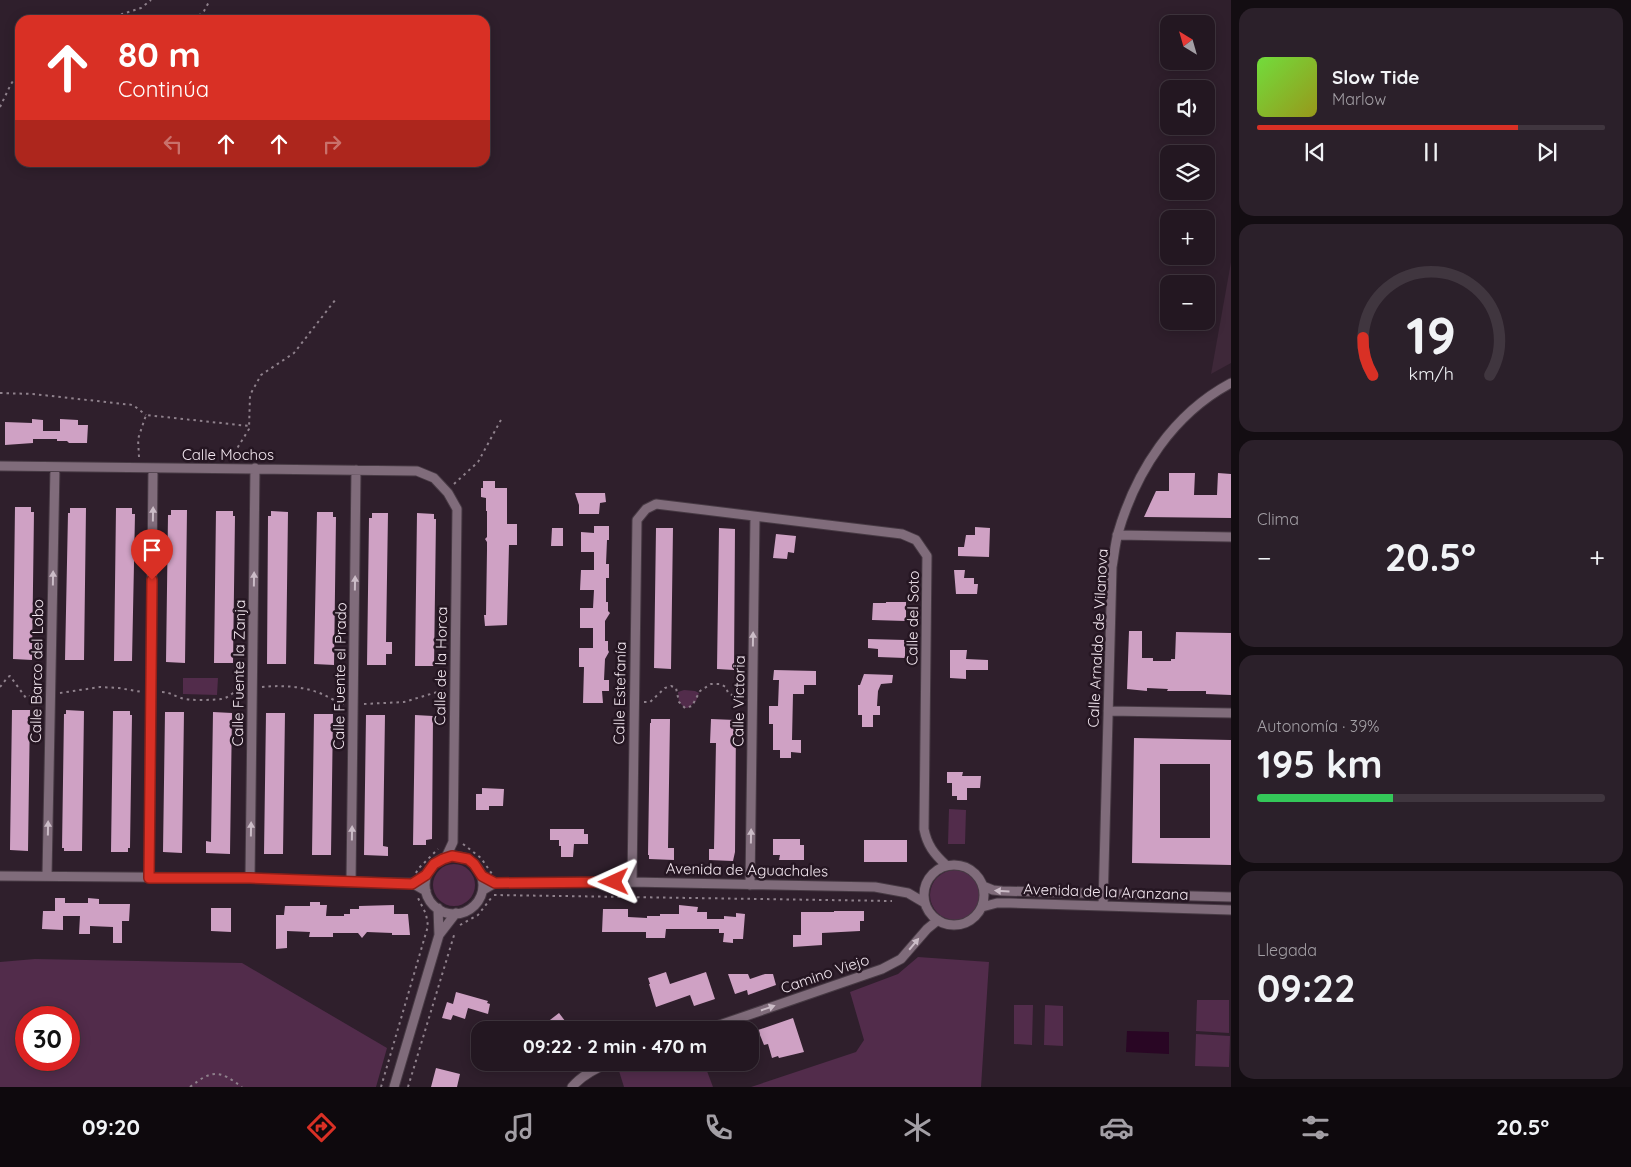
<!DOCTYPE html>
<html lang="es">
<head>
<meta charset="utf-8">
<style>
  :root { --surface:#231721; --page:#2b202a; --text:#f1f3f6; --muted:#a39fa5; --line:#40363f; --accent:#d93025 }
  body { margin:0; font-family:Quicksand,sans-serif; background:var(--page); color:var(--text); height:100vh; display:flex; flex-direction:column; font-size:19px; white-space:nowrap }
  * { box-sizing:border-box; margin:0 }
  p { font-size:16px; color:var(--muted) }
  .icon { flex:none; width:28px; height:28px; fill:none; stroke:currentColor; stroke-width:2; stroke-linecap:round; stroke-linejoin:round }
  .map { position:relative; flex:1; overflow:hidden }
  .side { display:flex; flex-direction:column; gap:8px; padding:8px; background:#130d12; width:400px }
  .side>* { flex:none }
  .top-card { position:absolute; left:15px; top:15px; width:475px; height:152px; border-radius:15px; box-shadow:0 2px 12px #0003,0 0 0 1px var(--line); background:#d93025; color:#fff; overflow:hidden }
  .needle { width:32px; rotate:323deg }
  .buttons { position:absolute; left:1160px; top:15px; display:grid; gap:10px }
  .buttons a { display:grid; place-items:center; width:55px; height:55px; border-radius:10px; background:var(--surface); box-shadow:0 2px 12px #0003,0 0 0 1px var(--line); font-size:25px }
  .speed { position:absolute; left:15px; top:1006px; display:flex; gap:10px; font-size:25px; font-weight:700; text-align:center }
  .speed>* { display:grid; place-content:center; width:65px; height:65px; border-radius:50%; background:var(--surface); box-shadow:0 2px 12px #0003,0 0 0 1px var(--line); line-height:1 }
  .speed .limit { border:8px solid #d22; background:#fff; color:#111 }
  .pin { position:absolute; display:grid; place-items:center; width:42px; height:42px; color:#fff; margin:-51px -21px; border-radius:50% 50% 50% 0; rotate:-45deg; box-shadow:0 0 5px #0007 }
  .pin .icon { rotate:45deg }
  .me { position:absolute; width:55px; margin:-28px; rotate:269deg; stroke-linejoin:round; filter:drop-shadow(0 0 4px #0008) }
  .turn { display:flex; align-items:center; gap:18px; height:105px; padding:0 20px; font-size:22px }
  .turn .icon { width:65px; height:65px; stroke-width:2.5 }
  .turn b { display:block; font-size:35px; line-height:42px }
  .lanes { display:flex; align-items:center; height:48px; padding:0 20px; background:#0003; justify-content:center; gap:25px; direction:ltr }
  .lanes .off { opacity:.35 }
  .big { font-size:38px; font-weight:800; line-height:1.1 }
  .side .widget { flex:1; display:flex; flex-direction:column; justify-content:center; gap:8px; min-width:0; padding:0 18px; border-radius:15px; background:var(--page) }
  .side .dial { align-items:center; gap:0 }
  .dial svg { height:130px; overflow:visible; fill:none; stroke:var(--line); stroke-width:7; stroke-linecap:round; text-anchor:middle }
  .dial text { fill:var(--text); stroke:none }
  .song { display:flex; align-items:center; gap:15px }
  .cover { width:60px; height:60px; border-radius:8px; background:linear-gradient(135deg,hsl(100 70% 55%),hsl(60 70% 35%)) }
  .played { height:5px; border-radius:2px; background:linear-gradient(90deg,var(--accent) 75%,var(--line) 75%) }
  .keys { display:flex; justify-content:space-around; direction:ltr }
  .heat { display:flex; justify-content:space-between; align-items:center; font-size:28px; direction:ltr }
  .charge { height:8px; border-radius:4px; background:linear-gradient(90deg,#34c759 39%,var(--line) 0) }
  .trip { position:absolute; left:471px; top:1021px; width:288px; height:50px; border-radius:15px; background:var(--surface); box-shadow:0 2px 12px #0003,0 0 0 1px var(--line); font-weight:800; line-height:50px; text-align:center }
  .menu { display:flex; height:80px; justify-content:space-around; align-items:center; background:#0e090d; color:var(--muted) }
  .menu .icon { width:35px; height:35px }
  .menu .selected { color:var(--accent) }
  .menu b { font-size:22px; color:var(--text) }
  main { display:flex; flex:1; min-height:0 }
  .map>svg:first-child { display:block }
</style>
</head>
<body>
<main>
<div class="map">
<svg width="1231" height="1087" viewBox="0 0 1231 1087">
  <rect width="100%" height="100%" fill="#2f1f2c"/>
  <path fill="#3e2839" d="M1231 262V363L1211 374Z"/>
  <path fill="#522c4b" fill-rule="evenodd" d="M183 678H218L217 695 183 694Z
    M684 690 695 691 699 693 696 701 688 708H685L679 702 678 692Z
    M949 809 966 810 965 844H948Z
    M433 885a21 21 0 1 1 42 0a21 21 0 1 1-42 0Z
    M930 895a25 25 0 1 1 50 0a25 25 0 1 1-50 0Z
    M918 957 989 962 981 1087H751L856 1052 864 1040 850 992 898 974Z
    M35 959 242 963 387 1048 376 1087H0V962ZM26 1018H69V1060H26Z
    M1197 1000H1229V1033L1196 1031Z
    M1014 1005H1033L1032 1045 1014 1044Z
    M1045 1005 1063 1006V1046L1044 1045Z
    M1196 1034 1230 1036 1229 1067 1195 1066Z
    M643 1062 704 1063 713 1087H624L619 1071Z"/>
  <path fill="#290624" d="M1127 1031 1169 1032V1054L1126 1052Z"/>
  <path fill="#cfa1c4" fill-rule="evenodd" d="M32 419 43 420V431H60V419L78 420V425H88L87 443H69L67 441H57V439H33V443L5 445V422L32 423Z
    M1169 473H1195L1194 495H1217L1218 473 1231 474V518L1144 517 1156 491H1169Z
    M483 481H495V488H507V524H517V545H509L507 625 485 626 484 615H486L487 550V542L485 539 487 537V511H486V498L481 497V488H483Z
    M575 493H605L606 502 600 503 599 514H579V505Z
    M15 507H31V512H34L32 660 13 659Z
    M70 508H86L84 660H65L68 513H70Z
    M116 508H132V514H135L132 661H114Z
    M171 510H187L185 663 166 662 168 515H171Z
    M216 511H233V516H235L233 663H214Z
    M271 511 288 512 286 664H267L268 516H271Z
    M317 512H333V517H336L334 665 314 664Z
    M372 513H388L386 642H392V654H386V665H367L369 518H372Z
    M417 513 434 514V519H436L434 666H415Z
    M594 526H609V540H607L606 564H609V578H606V602H608V611L610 613 605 621V641H608V650L609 652 605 659 604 680H609V691H602L603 703H583L584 667H579V648H593V628H580V608H593L594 590H580L581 570H594V552H581V532L594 533Z
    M975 527 990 528 989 557 958 556V547H964L966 535H975Z
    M552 528H563V546H551Z
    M656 528H673L671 669 654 668Z
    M719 528 735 529 734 670 717 669Z
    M776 534 796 536 794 553 788 552 787 559 773 558Z
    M954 570H965L964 578H974V584H978L977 594H956Z
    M886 602H906V621L872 620 873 603H886Z
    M1129 631H1142V658H1153V661H1171V659H1175L1176 632 1231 633V695L1206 694V691H1167L1168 689 1147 688V691L1127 689Z
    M868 639 905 640V658L878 657V649L868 648Z
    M950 650H967L966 659 988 660V670H966V679L950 678Z
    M774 670 816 671V685H804V694H793L792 740H801V753L791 752V758H780V750H773V724H769V706H778L779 680H773Z
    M864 674 893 675 892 683 881 684 878 691 877 706H880V715H873V727H862V715H858V685H860Z
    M12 710H30L28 851 10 850Z
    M66 710 84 711 82 851H64V848H62L64 714H66Z
    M113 711H130V715H132L130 848H128V852H111Z
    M165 712H184L182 853 163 852Z
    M213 712 232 713 230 854 206 853V841L211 842Z
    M266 713H285L283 854H264Z
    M314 714H333L331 855H312Z
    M366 715H385L383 846 388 847V856L364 855Z
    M415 715 433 716 432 839 426 840V845H413Z
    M651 719H670L668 848H674V860L649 859V855H648L650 723H651Z
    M711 719 735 720V724H736L735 852 733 861 709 860V849H714L716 743H710Z
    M1134 738 1231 740V865L1132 863ZM1160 764H1210V838H1160Z
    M947 772H963L962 776H981L980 788H967V800H957V796H952V783H947Z
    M482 788 504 789 503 806H489V810H476V794H482Z
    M550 829H584V834H588V844H574L573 857H561V846H559V840H550Z
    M773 839H800V845H804V860H779L780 855H773Z
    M864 840H907V862H864Z
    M55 898H65V903H88V898L99 899V904H130L129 921H122V943H113V927L90 926V934H79L80 916H63V930L42 929 43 911H55Z
    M310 902H320V905H327L326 916H344V914H350V909H359V906L394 905V914H408L410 935H392V933L367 932 362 938 358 933H333V937H309L310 932 287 931V948L276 949V915H284L285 906H310Z
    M679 905 698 907 697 912H707V919H724V916L736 917V913L745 914 743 939H733V943L723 942 724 933H719V929H666L665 938H646V932H602L603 909H628V917L647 918V916H660V914H679Z
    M211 908H231V932L211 931Z
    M834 911H864V921H860V931L822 933V945L793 947V935H801V912H834Z
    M666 972 670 984 706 972 715 999 694 1006 690 995 656 1007 649 984H650L648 978Z
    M728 974H748L750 979 765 974H773L776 985 748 995 747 990 735 994Z
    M456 992 488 1001 487 1003 490 1004 488 1014 468 1008 465 1019 453 1015 451 1020 442 1018 447 1002 453 1004Z
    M559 1013 572 1030H537Z
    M793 1018 804 1052 779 1058 778 1056 772 1058 768 1044 764 1045 758 1030Z
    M436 1068 460 1074 457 1087H431Z"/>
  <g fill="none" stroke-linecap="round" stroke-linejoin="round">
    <g stroke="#473a44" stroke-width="11">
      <path id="minor" d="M0 466 417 471 434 478 448 493 457 509 453 842 446 857
        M1117 535 1231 537
        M1108 711 1231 713
        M425 885a29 29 0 1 1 58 0a29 29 0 1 1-58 0Z
        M924 895a30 30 0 1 1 60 0a30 30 0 1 1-60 0Z
        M0 876 250 878 393 883H412L426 891
        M47 876 55 467
        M149 877 153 469
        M250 878 255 468
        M351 882 356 470
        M632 882 637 520 646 509 656 504 902 534 916 540 927 556 924 829C927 845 934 854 946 865
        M750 885 755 517
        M983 886 993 890 1002 891 1231 897
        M483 890 495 883 632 882 875 887 908 893 925 903
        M1103 906 1112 567C1114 556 1115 544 1118 533 1136 471 1173 414 1231 383
        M982 907 997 903H1010L1231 910
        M439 935 456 913
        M705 1030 882 969 901 959 927 929 938 920
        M394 1087 439 935 438 908
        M572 1087C582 1075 596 1068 611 1062"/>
    </g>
    <path stroke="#8f818c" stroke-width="2" stroke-dasharray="2.5 4" stroke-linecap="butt" d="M117 20 122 14 141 8 151 0
      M194 20 204 11 210 0
      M0 107 11 84 20 71
      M0 393 33 394 133 405 146 415
      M139 457 138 439 146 415 249 426
      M232 459 233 455 249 429 250 395 261 375 294 353 336 299
      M454 484 478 462 502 418
      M0 687 8 677 10 676 26 698 31 696 35 689 41 693
      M262 687C282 685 303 686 322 694 329 697 336 702 344 704
      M162 692C170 692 174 696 181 698 190 701 211 700 221 699 230 698 234 690 242 688
      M60 693 100 687 119 688 142 692
      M644 702H650L665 688 671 686 676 688 679 702 685 708 692 706 700 691 711 684H720L726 687 728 693 732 695H744
      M364 704 404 702 444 690
      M463 844 481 858 492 874
      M416 873 418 869 438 849
      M494 895 892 901
      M460 925 478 915 492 897
      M190 1087C213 1069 219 1070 242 1087
      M381 1087 428 926 426 914 418 898
      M408 1087 455 932"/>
    <use href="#minor" stroke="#806c7b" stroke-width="9"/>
  </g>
  <defs><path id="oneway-solid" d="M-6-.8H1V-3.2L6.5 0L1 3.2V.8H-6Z" transform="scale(1.25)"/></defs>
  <g fill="#cbbcc7">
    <use href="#oneway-solid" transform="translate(153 514) rotate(-89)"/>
    <use href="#oneway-solid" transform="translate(53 578) rotate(-89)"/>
    <use href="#oneway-solid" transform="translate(254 579) rotate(-89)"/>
    <use href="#oneway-solid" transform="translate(355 583) rotate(-89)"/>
    <use href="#oneway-solid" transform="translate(753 639) rotate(-89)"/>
    <use href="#oneway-solid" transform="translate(48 828) rotate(-89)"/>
    <use href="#oneway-solid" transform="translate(251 829) rotate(-89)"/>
    <use href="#oneway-solid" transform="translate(352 833) rotate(-89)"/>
    <use href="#oneway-solid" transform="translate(751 836) rotate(-89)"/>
    <use href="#oneway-solid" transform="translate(1002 891) rotate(-177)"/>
    <use href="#oneway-solid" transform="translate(914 944) rotate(-50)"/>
    <use href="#oneway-solid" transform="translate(768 1008) rotate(-19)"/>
  </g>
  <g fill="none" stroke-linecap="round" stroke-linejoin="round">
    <g stroke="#8d1f18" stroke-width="12">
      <path id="route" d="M152 580 149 878H250L412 884 426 875 434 864 443 859 452 856 468 859 474 864 482 876 495 883 614 882"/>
    </g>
    <use href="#route" stroke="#d93025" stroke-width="9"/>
  </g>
  <g text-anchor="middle" stroke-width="5" stroke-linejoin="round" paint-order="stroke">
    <g font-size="15" fill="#f3e7f0" stroke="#251622">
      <text x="228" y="460">Calle Mochos</text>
      <text transform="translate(913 618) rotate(-89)" y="5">Calle del Soto</text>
      <text transform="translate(1098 638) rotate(-87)" y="5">Calle Arnaldo de Vilanova</text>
      <text transform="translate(441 666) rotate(-89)" y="5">Calle de la Horca</text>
      <text transform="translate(37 671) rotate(-89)" y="5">Calle Barco del Lobo</text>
      <text transform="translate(239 673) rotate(-89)" y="5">Calle Fuente la Zanja</text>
      <text transform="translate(340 676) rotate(-89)" y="5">Calle Fuente el Prado</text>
      <text transform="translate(620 693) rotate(-89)" y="5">Calle Estefanía</text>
      <text transform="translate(739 701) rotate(-89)" y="5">Calle Victoria</text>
      <text transform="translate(747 870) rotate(1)" y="5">Avenida de Aguachales</text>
      <text transform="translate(1106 892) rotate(2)" y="5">Avenida de la Aranzana</text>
      <text transform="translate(825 974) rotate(-19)" y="5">Camino Viejo</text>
    </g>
  </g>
</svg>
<div class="buttons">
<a><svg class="needle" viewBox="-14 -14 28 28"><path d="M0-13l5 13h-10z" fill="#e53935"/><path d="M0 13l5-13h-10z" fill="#a39fa5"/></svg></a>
<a><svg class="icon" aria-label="sound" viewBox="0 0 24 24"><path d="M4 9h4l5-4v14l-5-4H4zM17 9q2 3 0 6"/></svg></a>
<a><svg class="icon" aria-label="layers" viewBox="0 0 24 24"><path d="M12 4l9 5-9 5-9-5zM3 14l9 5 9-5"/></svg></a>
<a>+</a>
<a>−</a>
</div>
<div class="speed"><div class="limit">30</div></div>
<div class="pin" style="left:152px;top:580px;background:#d93025"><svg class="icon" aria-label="arrive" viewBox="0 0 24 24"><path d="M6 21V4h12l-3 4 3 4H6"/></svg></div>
<svg class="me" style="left:614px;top:882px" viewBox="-20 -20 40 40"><path d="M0-17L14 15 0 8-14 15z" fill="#d93025" stroke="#fff" stroke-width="4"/></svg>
<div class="trip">09:22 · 2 min · 470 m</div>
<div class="top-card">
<div class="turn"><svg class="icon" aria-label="ahead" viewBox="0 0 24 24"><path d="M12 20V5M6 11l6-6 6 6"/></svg><div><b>80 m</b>Continúa</div></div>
<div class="lanes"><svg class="icon off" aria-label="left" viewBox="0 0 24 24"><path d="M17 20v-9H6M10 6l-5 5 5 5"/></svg><svg class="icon" aria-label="ahead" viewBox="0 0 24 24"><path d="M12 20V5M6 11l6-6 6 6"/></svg><svg class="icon" aria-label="ahead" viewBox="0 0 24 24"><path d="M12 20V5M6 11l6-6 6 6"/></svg><svg class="icon off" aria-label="right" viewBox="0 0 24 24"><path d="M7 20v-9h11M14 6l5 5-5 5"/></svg></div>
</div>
</div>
<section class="side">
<div class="widget">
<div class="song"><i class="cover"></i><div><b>Slow Tide</b><p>Marlow</p></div></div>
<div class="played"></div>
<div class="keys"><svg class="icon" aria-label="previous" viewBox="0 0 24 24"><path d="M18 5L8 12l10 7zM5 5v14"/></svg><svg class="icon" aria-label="pause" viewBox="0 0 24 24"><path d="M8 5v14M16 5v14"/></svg><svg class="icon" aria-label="next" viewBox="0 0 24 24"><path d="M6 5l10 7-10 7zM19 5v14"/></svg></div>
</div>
<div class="widget dial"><svg viewBox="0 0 100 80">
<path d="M14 69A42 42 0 1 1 86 69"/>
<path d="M14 69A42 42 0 0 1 8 46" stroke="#d93025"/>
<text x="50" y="56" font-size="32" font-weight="700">19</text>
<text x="50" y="72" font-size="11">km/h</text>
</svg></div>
<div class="widget"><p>Clima</p>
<div class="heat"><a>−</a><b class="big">20.5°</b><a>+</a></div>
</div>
<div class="widget"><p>Autonomía · 39%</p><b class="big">195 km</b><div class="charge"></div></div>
<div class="widget"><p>Llegada</p><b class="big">09:22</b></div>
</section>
</main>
<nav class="menu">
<b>09:20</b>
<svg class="icon selected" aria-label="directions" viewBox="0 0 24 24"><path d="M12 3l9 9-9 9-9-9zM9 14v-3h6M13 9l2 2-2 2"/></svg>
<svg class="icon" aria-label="music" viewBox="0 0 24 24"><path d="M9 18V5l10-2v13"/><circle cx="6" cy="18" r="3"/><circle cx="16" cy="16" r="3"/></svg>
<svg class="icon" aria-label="phone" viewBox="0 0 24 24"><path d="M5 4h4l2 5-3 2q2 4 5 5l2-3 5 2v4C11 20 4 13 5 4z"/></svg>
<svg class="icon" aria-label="climate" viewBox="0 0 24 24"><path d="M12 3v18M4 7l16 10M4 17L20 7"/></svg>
<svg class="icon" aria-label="car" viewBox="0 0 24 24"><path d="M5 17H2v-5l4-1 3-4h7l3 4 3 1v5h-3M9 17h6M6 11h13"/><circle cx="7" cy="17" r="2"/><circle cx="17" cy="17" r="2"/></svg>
<svg class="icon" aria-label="filters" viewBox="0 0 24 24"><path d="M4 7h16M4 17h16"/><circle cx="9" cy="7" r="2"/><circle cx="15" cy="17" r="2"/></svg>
<b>20.5°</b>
</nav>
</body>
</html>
